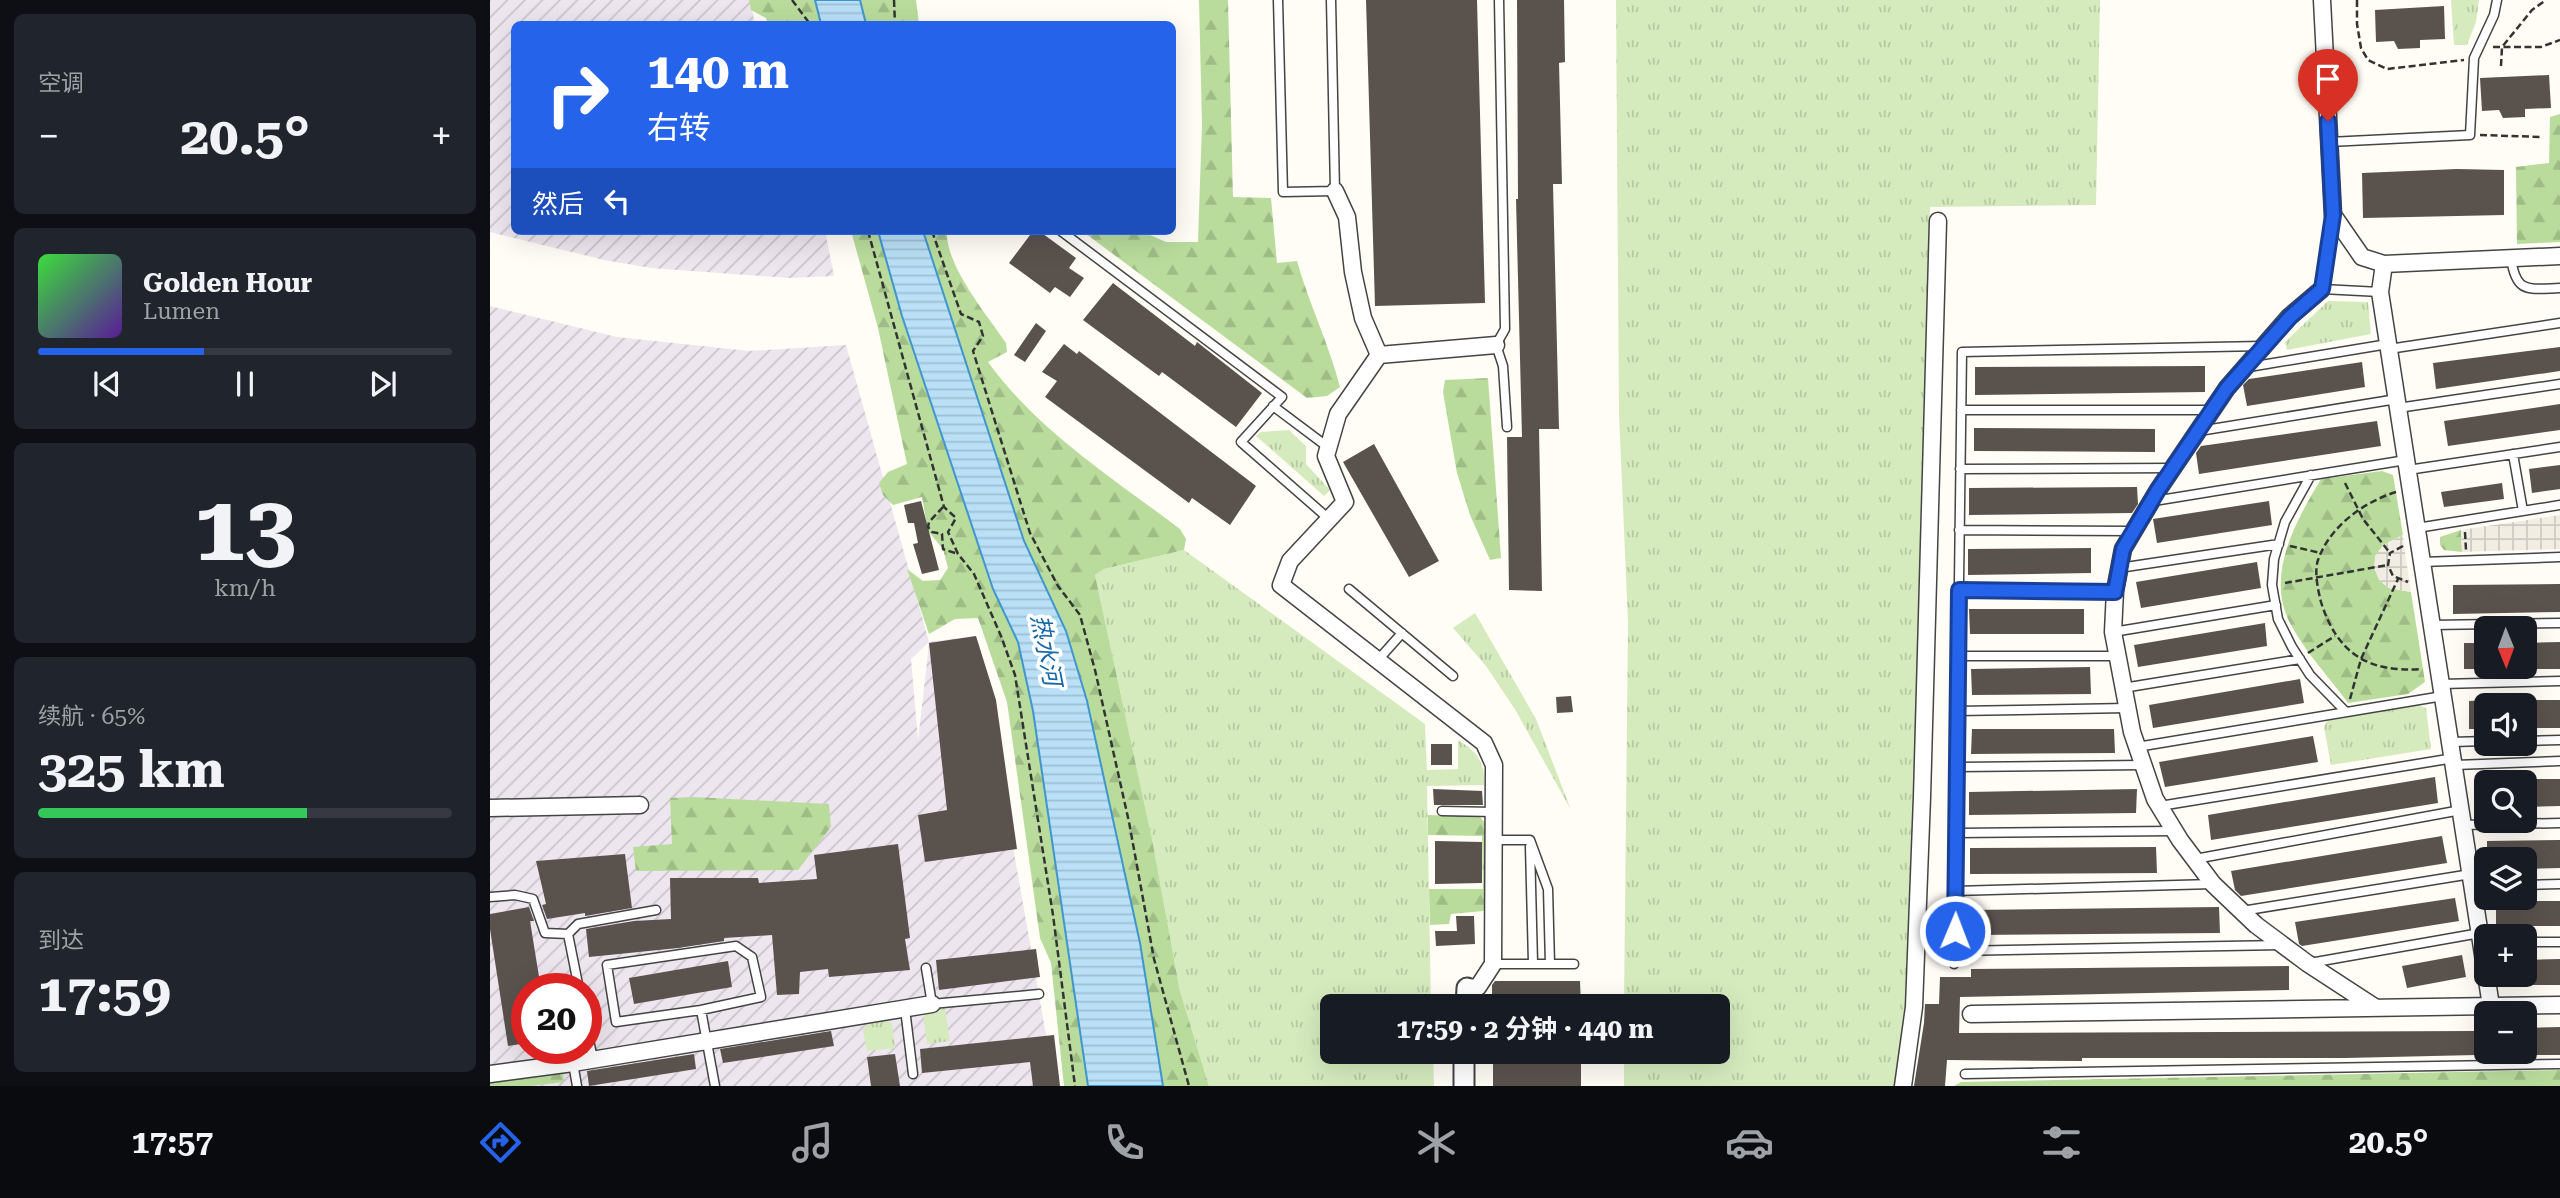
<!DOCTYPE html>
<html lang="zh">
<head>
<meta charset="utf-8">
<style>
  :root { --surface:#171b24; --page:#20242c; --text:#f1f3f6; --muted:#9ea1a6; --line:#363941; --accent:#2563eb }
  body { margin:0; font-family:"Roboto Serif","Noto Sans SC",serif; background:var(--page); color:var(--text); height:100vh; display:flex; flex-direction:column; font-size:26px; white-space:nowrap }
  * { box-sizing:border-box; margin:0 }
  p { font-size:23px; color:var(--muted) }
  .icon { flex:none; width:38px; height:38px; fill:none; stroke:currentColor; stroke-width:2; stroke-linecap:round; stroke-linejoin:round }
  .map { position:relative; flex:1; overflow:hidden }
  .side { display:flex; flex-direction:column; gap:14px; padding:14px; background:#0d0f14; width:490px }
  .side>* { flex:none }
  .hud { position:absolute; left:21px; top:21px; width:665px; height:214px; border-radius:10px; box-shadow:0 7px 28px #0002; background:#2563eb; color:#fff; overflow:hidden }
  .needle { width:46px; rotate:179deg }
  .tools { position:absolute; left:1984px; top:616px; display:grid; gap:14px }
  .tools a { display:grid; place-items:center; width:63px; height:63px; border-radius:10px; background:var(--surface); box-shadow:0 7px 28px #0002; font-size:35px }
  .speed { position:absolute; left:21px; top:973px; display:flex; gap:14px; font-size:35px; font-weight:700; text-align:center }
  .speed>* { display:grid; place-content:center; width:91px; height:91px; border-radius:50%; background:var(--surface); box-shadow:0 7px 28px #0002; line-height:1 }
  .speed .limit { border:10px solid #d22; background:#fff; color:#111 }
  .pin { position:absolute; display:grid; place-items:center; width:60px; height:60px; color:#fff; margin:-72px -30px; border-radius:50% 50% 50% 0; rotate:-45deg; box-shadow:0 0 7px #0007 }
  .pin .icon { rotate:45deg }
  .me { position:absolute; width:77px; margin:-38px; rotate:1deg; stroke-linejoin:round; filter:drop-shadow(0 0 5px #0008) }
  .turn { display:flex; align-items:center; gap:24px; height:147px; padding:0 21px; font-size:32px }
  .turn .icon { width:91px; height:91px; stroke-width:2.5 }
  .turn b { display:block; font-size:49px; line-height:60px }
  .then { display:flex; align-items:center; height:66px; padding:0 21px; background:#0003; gap:14px; font-size:26px }
  .big { font-size:52px; font-weight:700; line-height:1.1 }
  .side .card { flex:1; display:flex; flex-direction:column; justify-content:center; gap:10px; min-width:0; padding:0 24px; border-radius:10px; background:var(--page) }
  .side .dial { align-items:center; gap:0 }
  .dial b { font-size:91px; line-height:1 }
  .song { display:flex; align-items:center; gap:21px }
  .cover { width:84px; height:84px; border-radius:10px; background:linear-gradient(135deg,hsl(120 70% 55%),hsl(270 70% 35%)) }
  .played { height:7px; border-radius:4px; background:linear-gradient(90deg,var(--accent) 40%,var(--line) 40%) }
  .keys { display:flex; justify-content:space-around; direction:ltr }
  .heat { display:flex; justify-content:space-between; align-items:center; font-size:38px; direction:ltr }
  .charge { height:10px; border-radius:5px; background:linear-gradient(90deg,#34c759 65%,var(--line) 0) }
  .trip { position:absolute; left:830px; top:994px; width:410px; height:70px; border-radius:10px; background:var(--surface); box-shadow:0 7px 28px #0002; font-weight:700; line-height:70px; text-align:center }
  .dock { display:flex; height:112px; justify-content:space-around; align-items:center; background:#090b0e; color:var(--muted) }
  .dock .icon { width:49px; height:49px }
  .dock .on { color:var(--accent) }
  .dock b { font-size:32px; color:var(--text) }
  main { display:flex; flex:1; min-height:0 }
  .map>svg:first-child { display:block }
</style>
</head>
<body>
<main>
<section class="side">
<div class="card"><p>空调</p>
<div class="heat"><a>−</a><b class="big">20.5°</b><a>+</a></div>
</div>
<div class="card">
<div class="song"><i class="cover"></i><div><b>Golden Hour</b><p>Lumen</p></div></div>
<div class="played"></div>
<div class="keys"><svg class="icon" aria-label="previous" viewBox="0 0 24 24"><path d="M18 5L8 12l10 7zM5 5v14"/></svg><svg class="icon" aria-label="pause" viewBox="0 0 24 24"><path d="M8 5v14M16 5v14"/></svg><svg class="icon" aria-label="next" viewBox="0 0 24 24"><path d="M6 5l10 7-10 7zM19 5v14"/></svg></div>
</div>
<div class="card dial"><b>13</b><p>km/h</p></div>
<div class="card"><p>续航 · 65%</p><b class="big">325 km</b><div class="charge"></div></div>
<div class="card"><p>到达</p><b class="big">17:59</b></div>
</section>
<div class="map">
<svg width="2070" height="1086" viewBox="0 0 2070 1086">
  <defs>
    <pattern id="industrial-furrows" width="10" height="10" patternUnits="userSpaceOnUse" patternTransform="scale(1.75)"><rect width="10" height="10" fill="#eee6ef"/><path d="M-1 1l2-2M0 10L10 0M9 11l2-2" fill="none" stroke="#cbc4cc"/></pattern>
    <pattern id="grass-tufts" width="24" height="20" patternUnits="userSpaceOnUse" patternTransform="scale(1.75)"><rect width="24" height="20" fill="#d5ebbd"/><path d="M3 7l-1-3M5 7V3M7 7l1-3M15 17l-1-3M17 17v-4M19 17l1-3" fill="none" stroke="#b6c8a1"/></pattern>
    <pattern id="forest-firs" width="22" height="20" patternUnits="userSpaceOnUse" patternTransform="scale(1.75)"><rect width="22" height="20" fill="#b9dc9c"/><path d="M5 1l3.5 6h-7zM16 11l3.5 6h-7z" fill="#9ebc85"/></pattern>
    <pattern id="plaza-grid" width="8" height="8" patternUnits="userSpaceOnUse" patternTransform="scale(1.75)"><rect width="8" height="8" fill="#f1ede2"/><path d="M0 4h8M4 0v8" fill="none" stroke="#cecac1"/></pattern>
    <pattern id="water-rules" width="6" height="5" patternUnits="userSpaceOnUse" patternTransform="scale(1.75)"><rect width="6" height="5" fill="#b9e0f7"/><path d="M0 2.5h6" fill="none" stroke="#9ebfd3"/></pattern>
  </defs>
  <rect width="100%" height="100%" fill="#fffdf5"/>
  <path fill="url(#industrial-furrows)" fill-rule="evenodd" d="M0 0H260L265 24H24V231H335L344 276 299 278 161 268 114 260 0 232Z
    M0 306 127 337 259 351 356 345 439 642 486 636 565 1086H0ZM438 643 439 644 428 740 421 659ZM37 989H96V1048H37Z"/>
  <path fill="url(#grass-tufts)" d="M1126 0H1610L1606 205 1440 207 1418 985 1406 1086H1134V1052H1227V1006H1134L1138 623 1129 414Z
    M1961 0H1989L1986 22 1977 45H1964Z
    M1838 301 1878 302 1881 334 1797 350 1795 342Z
    M799 430 816 446V464L840 490 834 496 766 436 771 432Z
    M694 550 935 724 937 770 968 769V740C987 752 995 761 994 785L937 786 941 1006H842V1052H943L944 1086H719L690 991 662 839 605 575 614 569Z
    M985 613 1046 719 1081 810 1026 711 996 666 963 628Z
    M1928 705 1936 708 1941 749 1841 765 1834 727 1837 721Z
    M455 1008 460 1041 437 1044 433 1012Z
    M397 1021 402 1023 405 1048 377 1051 373 1030 378 1024Z"/>
  <path fill="url(#forest-firs)" d="M259 0H325L331 24H278L276 18 261 10Z
    M370 0H426L429 24H376Z
    M709 0H738L743 197 781 198 787 263 807 261C819 304 839 344 850 387L837 396 817 398 592 231H651L676 242H708L712 124Z
    M2070 114V242L2027 244 2026 167 2059 163 2060 117Z
    M361 231H388L412 316 503 589 528 642 543 711 598 1086H574L561 963 550 938 517 702 488 618 465 619 439 634 417 569 433 581 450 580 458 568 453 549 438 531 432 497 403 505 393 495 389 483 398 472 417 464 388 328Z
    M433 231H457C455 265 497 315 516 343L517 352 498 362C548 431 623 478 690 529L696 539 694 550 614 569 605 575 662 839 690 991 719 1086H673L597 701 576 631 534 541Z
    M998 378 1011 558 1000 560 980 515 967 473 953 392 955 380Z
    M1892 471 1903 475 1913 535 1893 545 1889 580 1899 588 1921 592 1935 682 1918 694 1858 703C1839 677 1816 653 1801 625 1774 576 1806 521 1831 479Z
    M1971 530 1972 552 1954 550 1950 545V537Z
    M203 797 339 804 341 827 308 870 146 871 143 847 182 844 180 798Z
    M938 815 990 817 996 824 997 905 993 911 961 914 959 924 940 925 939 889H993L992 836 938 835Z
    M2070 1070V1086H1464L1471 1082Z
    M73 1072 74 1082 40 1086H0V1081Z"/>
  <path fill="url(#plaza-grid)" d="M2070 515V549L1972 552 1971 530Z
    M1913 535 1914 545 1921 592 1899 588 1889 580 1884 568 1885 556 1893 545Z"/>
  <path fill="url(#water-rules)" stroke="#3f96cf" stroke-width="2" d="M325 0H370L376 24H331Z
    M388 231H433L534 541 576 631 597 701 650 943 673 1086H598L543 711 528 642 503 589 412 316Z"/>
  <path fill="#5a524d" d="M876 0H987L995 303 885 306Z
    M1027 0H1074L1075 62 1069 63 1072 184H1063L1069 429H1049L1052 591 1019 590 1017 437H1032L1026 199H1028Z
    M1954 6 1955 39 1930 40V48L1908 49 1904 41 1886 42 1885 10Z
    M2059 75 2061 108 2035 109V117L2013 118 2009 110 1992 111 1990 78Z
    M1967 169 2014 170V215L1873 218 1872 173Z
    M543 231H549L586 258 579 268 594 278 580 297 565 287 560 293 519 263Z
    M623 283 705 346 707 342 772 393 746 427 672 372 669 376 593 320Z
    M546 323 556 331 535 362 524 355Z
    M574 344 587 354 589 351 766 486 740 525 702 498 699 503 555 397 567 381 552 372Z
    M2070 347V371L1946 389 1943 363Z
    M1872 362 1875 387 1757 406 1753 385 1759 379Z
    M1715 366V392L1485 395V367Z
    M2070 404V430L1958 446 1954 421Z
    M1887 421 1891 446 1709 474 1706 453 1711 446Z
    M1484 428 1665 429V452L1484 451Z
    M884 444 949 561 919 577 853 462Z
    M2070 465V489L2042 493 2039 469Z
    M2012 483 2014 499 1954 507 1951 492Z
    M1647 487 1648 504 1642 513 1479 515V488Z
    M431 501 449 570 432 574 423 544 428 543 424 523H418L414 505Z
    M1779 501 1782 525 1667 543 1663 519Z
    M1601 548V573L1478 575V549Z
    M1767 562 1771 588 1651 608 1646 582Z
    M2070 584V612L1963 614V585Z
    M1479 609H1594V634H1480Z
    M1775 623 1777 646 1648 667 1644 645Z
    M486 636 506 700 527 849 435 862 428 815 457 810 439 643Z
    M2070 642V669H2035V643Z
    M1974 643H1997V669H1974Z
    M1600 667 1601 694 1482 695 1481 669Z
    M1810 679 1814 703 1663 728 1659 705Z
    M1081 696 1083 712 1067 713 1066 697Z
    M1997 700V729H1979V701Z
    M2035 700H2070V728H2035Z
    M1482 729H1624L1625 753 1481 754Z
    M1823 736 1828 762 1675 787 1669 762Z
    M941 744H962V765H941Z
    M1945 777 1948 803 1721 840 1718 815Z
    M2035 779H2070V806L2035 807Z
    M943 789 992 791 993 805H944Z
    M1647 789 1646 813 1479 815V792Z
    M1952 836 1957 863 1751 896 1745 890 1741 871Z
    M2070 840V868L2035 869V859H1997V841Z
    M945 841 992 842V883L945 884Z
    M408 844 420 938 415 939 420 970 339 977 338 969 310 972 309 994 287 995 282 935 234 938V941L188 948 99 957 96 929 144 921 181 919 180 878H268L269 883 327 879 324 855Z
    M1666 847 1667 873 1480 874V848Z
    M135 854 142 908 95 916V913L57 919 52 905 56 904 46 861Z
    M1965 898 1969 921 1812 946 1809 944 1805 922Z
    M2006 901H2070V926H2006Z
    M39 907 44 921H40L51 989H37V1043L18 1046 0 929V914Z
    M1729 907 1730 933 1481 935V910Z
    M966 916H984L985 944 946 946 945 931H967Z
    M546 949 550 977 449 990 446 960Z
    M1972 955 1976 977 1917 988 1912 966Z
    M2070 959V985H2035V960Z
    M238 961 242 987 144 1004 139 978Z
    M1799 966V990L1470 997 1469 1033 1986 1031V1055L1855 1058H1592V1061L1457 1060 1455 1086H1424L1434 1023 1435 1004H1449L1450 977H1481V969Z
    M1005 981H1090L1091 1006H1002V985Z
    M2070 1027V1055H2036L2035 1028Z
    M341 1031 344 1046 233 1063 230 1049Z
    M564 1035 570 1086H543L540 1062 432 1073 430 1049Z
    M1003 1052H1091V1086H1003Z
    M204 1054 206 1069 99 1086 97 1071Z
    M405 1054 410 1086H381L377 1057Z"/>
  <g fill="none" stroke-linecap="round" stroke-linejoin="round">
    <g stroke="#444" stroke-width="11">
      <path id="service" d="M788 0 793 192 845 191 841 0
        M1009 0 1015 329 1006 345 1013 366 1017 427
        M1839 142 1980 135 1984 58 2004 15 2007 0
        M1843 218 1832 289 1890 292
        M571 231 792 397 751 442 839 519
        M2021 258C2026 294 2038 289 2070 288
        M1899 349 2070 323
        M1759 367 1898 344
        M783 406 839 448
        M1908 408 2070 384
        M1471 410H1721
        M1709 431 1907 399
        M2023 454 2033 511
        M1470 469 1683 468
        M1918 470 2070 447
        M1821 475 1795 522 1784 559 1782 585 1788 619 1802 647 1820 675 1856 712
        M1664 501 1916 460
        M1927 528 2070 505
        M1469 530 1643 531
        M1932 562 2070 557
        M1629 568 1789 544
        M859 589 963 676
        M1469 590 1625 591
        M1942 625 2070 623
        M1623 632 1786 605
        M1468 656H1627
        M888 660 912 633
        M1951 684 2070 681
        M1633 688 1810 659
        M1467 711 1637 708
        M2035 741 2070 740
        M1961 742 1997 741
        M1647 747 1953 696
        M1965 765 2070 761
        M1467 767 1654 765
        M1670 806 1964 758
        M952 811 1004 812
        M1973 825 2070 823
        M1466 833 1684 831
        M1004 840H1040L1058 889 1060 964
        M1040 847 1043 963
        M1705 859 1971 810
        M2035 885 2070 884
        M1465 891 1723 884
        M0 897 25 895 43 899 55 933 78 934 89 989
        M1752 911 1981 874
        M78 934 88 924 166 910
        M2035 942H2070
        M246 946 262 957 271 997 211 1010 126 1022 117 965Z
        M1465 951 1791 945
        M1820 963 1990 933
        M1003 964H1084
        M1464 964 1472 352 1773 346
        M436 968 442 1004 549 994
        M415 1009 423 1074
        M211 1010 225 1086
        M96 1026 103 1059
        M83 1063 87 1086
        M1475 1074 2070 1064"/>
    </g>
    <g stroke="#444" stroke-width="19">
      <path id="minor" d="M1832 0 1843 215 1872 257 1894 264 2070 256
        M845 191 857 217 863 272 873 318 889 355 1006 345
        M1894 264 1890 292 2001 1006
        M1832 289 1799 317 1737 388 1668 490 1633 549 1625 591 1623 632 1642 732 1665 799 1690 840 1723 884 1766 925 1817 963 1886 1008
        M889 355 848 414 836 456 855 502 800 561 791 585 994 743 1004 765 1003 964 988 987 977 988
        M0 808 150 805
        M1481 1014 2070 1005
        M0 1074 83 1063 442 1004
        M1413 1086 1424 1007 1432 797 1448 221"/>
    </g>
    <g stroke="#444" stroke-width="23">
      <path id="tertiary" d="M976 1006 977 988
        M974 1086V1052"/>
    </g>
    <path stroke="#333" stroke-width="2.5" stroke-dasharray="7 3.5" stroke-linecap="butt" d="M302 0 320 24
      M404 0 405 24
      M1867 0V24L1871 48 1878 60 1897 69 1974 60
      M2003 47H2051L2070 40
      M2011 66 2012 47 2042 10 2056 0
      M1990 135 2053 137
      M378 231 454 507 466 518 458 532 468 554 484 574 511 636 525 675 563 915 585 1086
      M442 231 471 314 489 322 493 336 483 351 540 533 568 586 590 615 605 670 639 822 664 959 699 1086
      M1855 483 1873 519 1900 553
      M1906 492C1874 502 1840 526 1828 560 1824 572 1828 590 1831 602 1847 653 1878 673 1931 669
      M453 507 439 522 438 527 442 532 452 534 453 549 468 554
      M1975 532 1976 550
      M1800 546 1831 553
      M1913 546 1900 553 1898 565 1903 576 1918 582
      M1795 583 1898 565
      M1818 653 1845 636
      M1860 699 1871 659 1908 579"/>
    <use href="#service" stroke="#fff" stroke-width="8"/>
    <use href="#minor" stroke="#fff" stroke-width="16"/>
    <use href="#tertiary" stroke="#fff" stroke-width="19"/>
  </g>
  <g fill="none" stroke-linecap="round" stroke-linejoin="round">
    <g stroke="#184099" stroke-width="18">
      <path id="route" d="M1465 931 1469 590 1625 592 1633 549 1668 490 1737 388 1800 317 1832 289 1843 215 1838 121"/>
    </g>
    <use href="#route" stroke="#2563eb" stroke-width="12"/>
  </g>
  <g text-anchor="middle" stroke-width="7" stroke-linejoin="round" paint-order="stroke">
    <g font-size="24" font-style="italic" fill="#1768a6" stroke="#fff">
      <text transform="translate(556 650) rotate(79)" y="8">热水河</text>
    </g>
  </g>
</svg>
<div class="tools">
<a><svg class="needle" viewBox="-14 -14 28 28"><path d="M0-13l5 13h-10z" fill="#e53935"/><path d="M0 13l5-13h-10z" fill="#9ea1a6"/></svg></a>
<a><svg class="icon" aria-label="sound" viewBox="0 0 24 24"><path d="M4 9h4l5-4v14l-5-4H4zM17 9q2 3 0 6"/></svg></a>
<a><svg class="icon" aria-label="search" viewBox="0 0 24 24"><circle cx="10" cy="10" r="6"/><path d="M15 15l6 6"/></svg></a>
<a><svg class="icon" aria-label="layers" viewBox="0 0 24 24"><path d="M12 4l9 5-9 5-9-5zM3 14l9 5 9-5"/></svg></a>
<a>+</a>
<a>−</a>
</div>
<div class="speed"><div class="limit">20</div></div>
<div class="pin" style="left:1838px;top:121px;background:#d93025"><svg class="icon" aria-label="arrive" viewBox="0 0 24 24"><path d="M6 21V4h12l-3 4 3 4H6"/></svg></div>
<svg class="me" style="left:1465px;top:931px" viewBox="-20 -20 40 40"><circle r="17" fill="#2563eb" stroke="#fff" stroke-width="3"/><path d="M0-11L8 9 0 5-8 9z" fill="#fff"/></svg>
<div class="trip">17:59 · 2 分钟 · 440 m</div>
<div class="hud">
<div class="turn"><svg class="icon" aria-label="right" viewBox="0 0 24 24"><path d="M7 20v-9h11M14 6l5 5-5 5"/></svg><div><b>140 m</b>右转</div></div>
<div class="then">然后<svg class="icon" aria-label="left" viewBox="0 0 24 24"><path d="M17 20v-9H6M10 6l-5 5 5 5"/></svg></div>
</div>
</div>
</main>
<nav class="dock">
<b>17:57</b>
<svg class="icon on" aria-label="directions" viewBox="0 0 24 24"><path d="M12 3l9 9-9 9-9-9zM9 14v-3h6M13 9l2 2-2 2"/></svg>
<svg class="icon" aria-label="music" viewBox="0 0 24 24"><path d="M9 18V5l10-2v13"/><circle cx="6" cy="18" r="3"/><circle cx="16" cy="16" r="3"/></svg>
<svg class="icon" aria-label="phone" viewBox="0 0 24 24"><path d="M5 4h4l2 5-3 2q2 4 5 5l2-3 5 2v4C11 20 4 13 5 4z"/></svg>
<svg class="icon" aria-label="climate" viewBox="0 0 24 24"><path d="M12 3v18M4 7l16 10M4 17L20 7"/></svg>
<svg class="icon" aria-label="car" viewBox="0 0 24 24"><path d="M5 17H2v-5l4-1 3-4h7l3 4 3 1v5h-3M9 17h6M6 11h13"/><circle cx="7" cy="17" r="2"/><circle cx="17" cy="17" r="2"/></svg>
<svg class="icon" aria-label="filters" viewBox="0 0 24 24"><path d="M4 7h16M4 17h16"/><circle cx="9" cy="7" r="2"/><circle cx="15" cy="17" r="2"/></svg>
<b>20.5°</b>
</nav>
</body>
</html>
